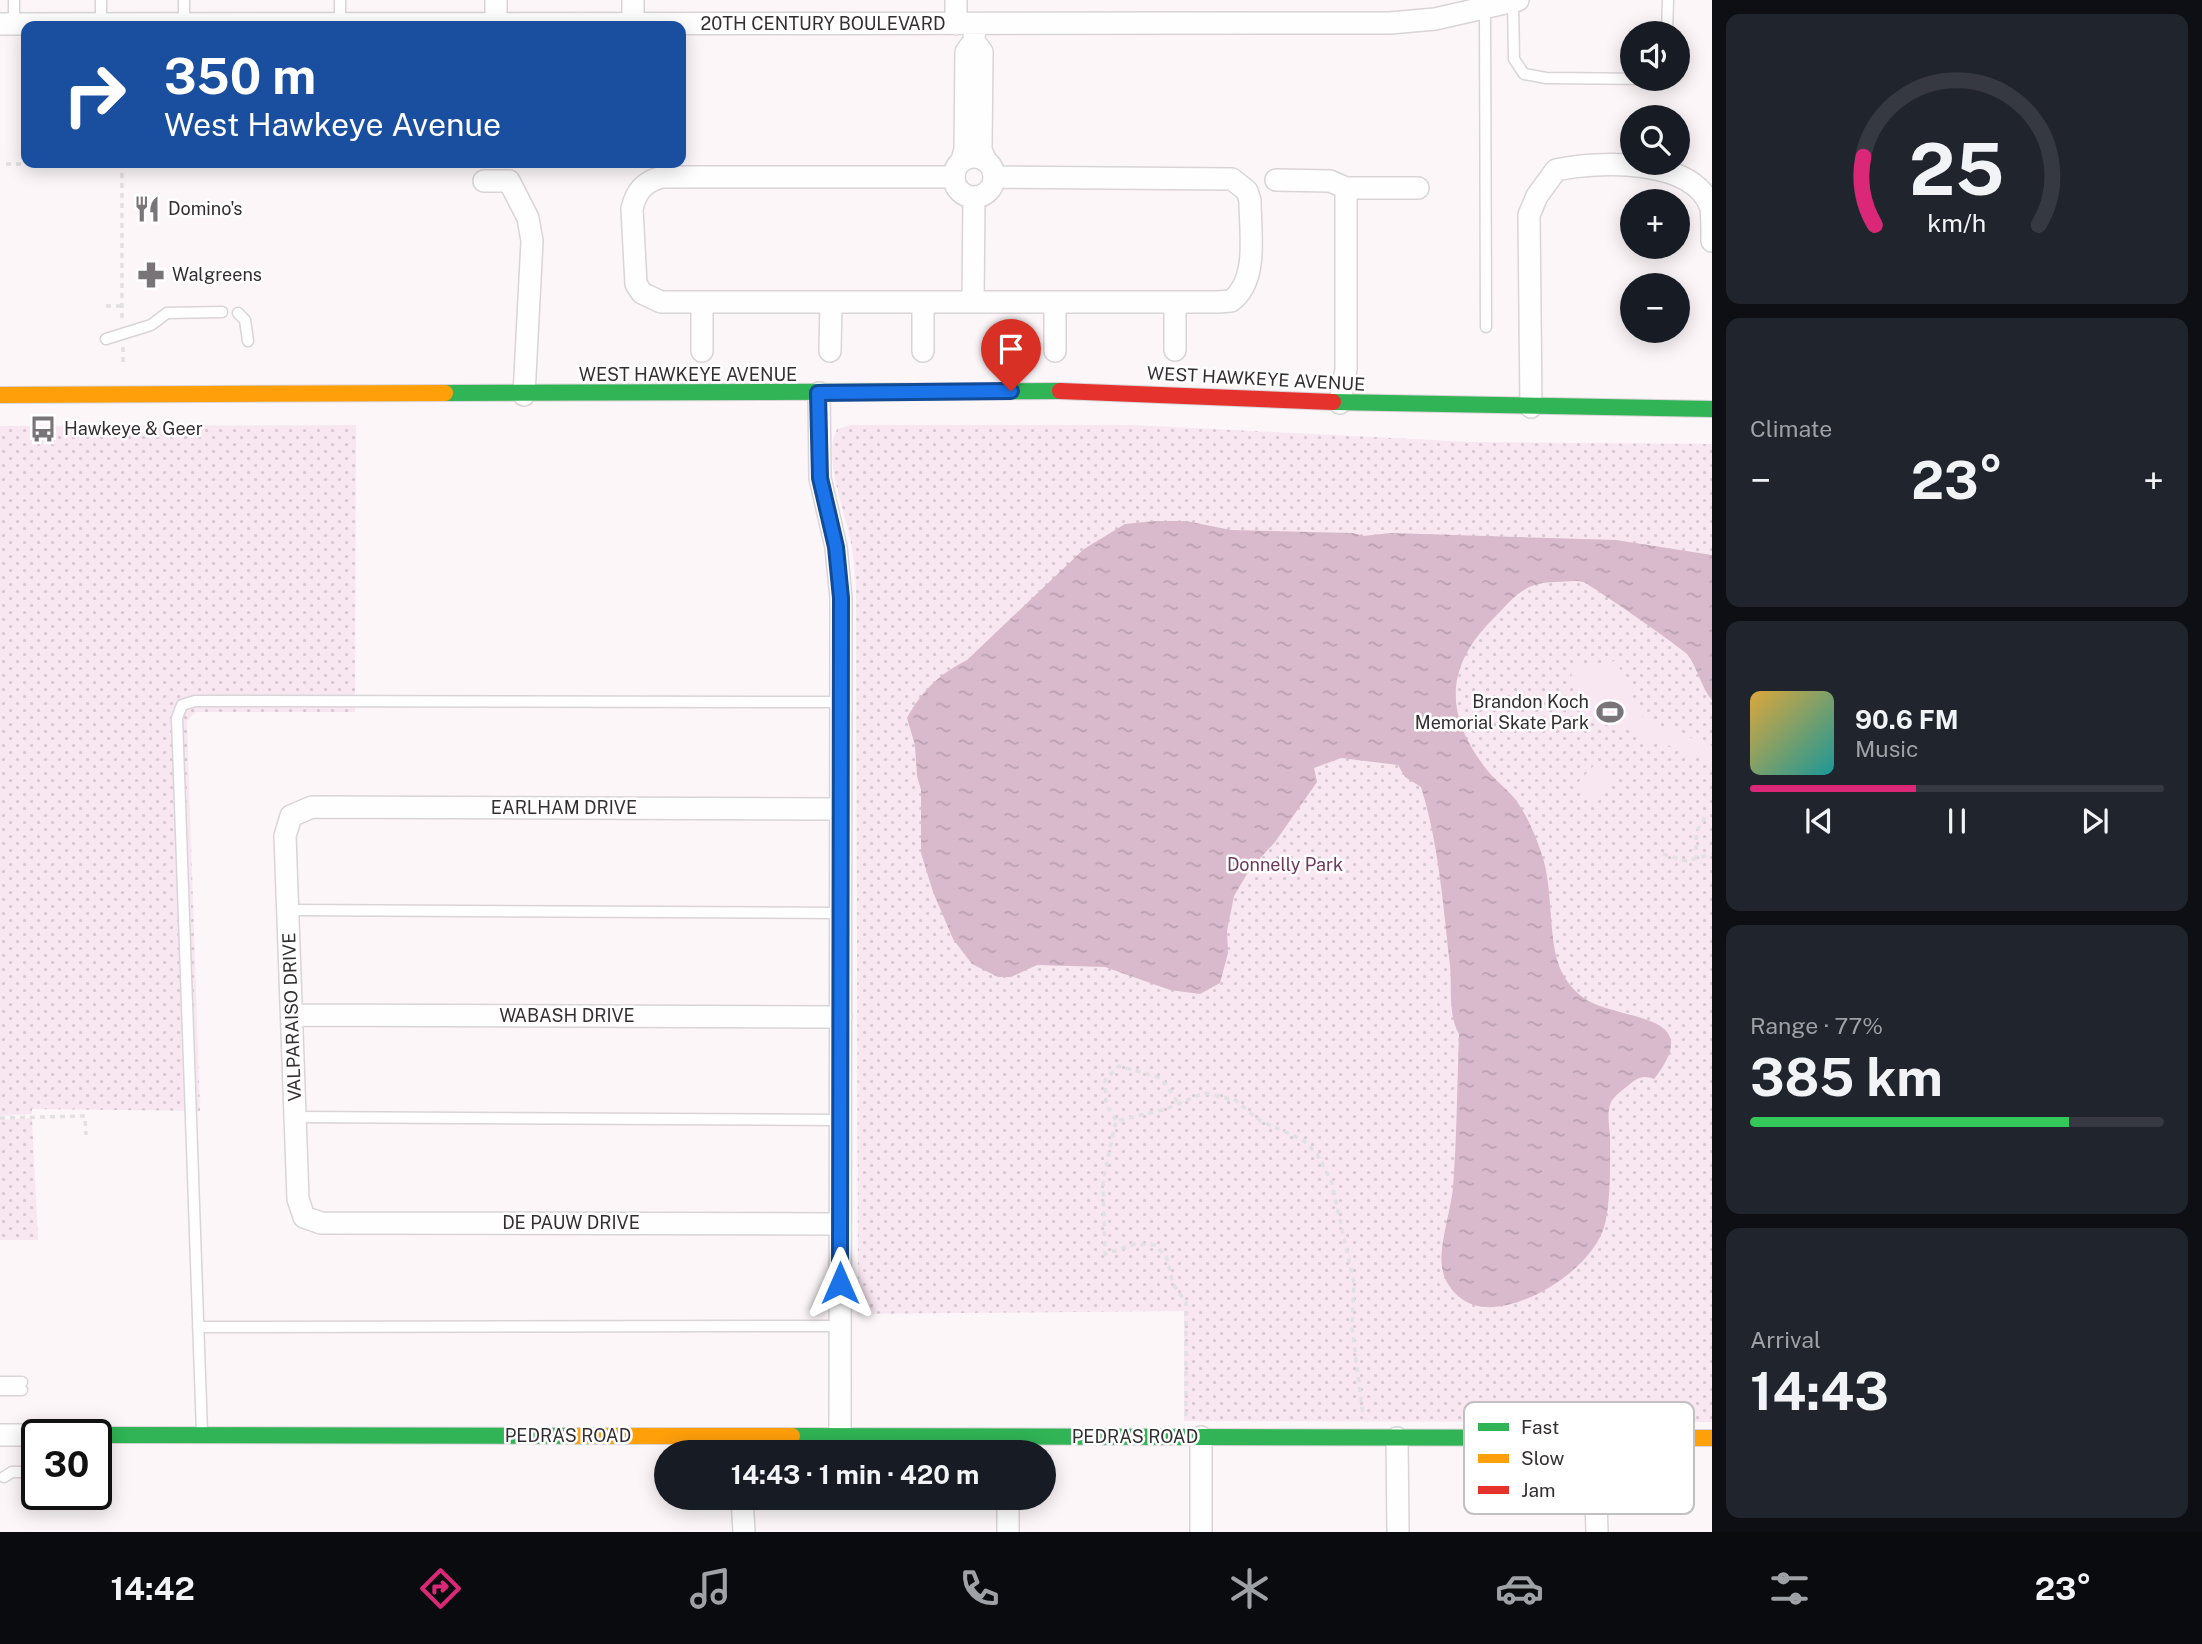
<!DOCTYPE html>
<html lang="en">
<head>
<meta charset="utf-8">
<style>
  :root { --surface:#171b24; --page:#20242c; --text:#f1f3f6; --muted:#9ea1a6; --line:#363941; --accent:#db2777 }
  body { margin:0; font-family:"Public Sans",sans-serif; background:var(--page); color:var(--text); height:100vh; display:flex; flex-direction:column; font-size:26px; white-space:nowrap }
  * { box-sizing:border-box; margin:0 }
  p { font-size:23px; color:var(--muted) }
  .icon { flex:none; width:38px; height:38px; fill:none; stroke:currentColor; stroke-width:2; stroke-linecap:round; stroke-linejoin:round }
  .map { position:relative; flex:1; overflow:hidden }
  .side { display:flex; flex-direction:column; gap:14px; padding:14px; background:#0d0f14; width:490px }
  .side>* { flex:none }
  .banner { position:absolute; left:21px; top:21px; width:665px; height:147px; border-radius:14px; box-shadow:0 4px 18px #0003; background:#1a4fa0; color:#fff; overflow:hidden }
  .tools { position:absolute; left:1620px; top:21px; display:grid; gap:14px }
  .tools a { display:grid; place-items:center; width:70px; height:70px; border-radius:50%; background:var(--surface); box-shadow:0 4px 18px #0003; font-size:35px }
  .speed { position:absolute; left:21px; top:1419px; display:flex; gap:14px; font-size:35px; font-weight:700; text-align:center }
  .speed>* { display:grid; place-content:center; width:91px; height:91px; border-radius:50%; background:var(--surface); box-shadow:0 4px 18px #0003; line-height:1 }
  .speed .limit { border:4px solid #111; border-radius:10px; background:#fff; color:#111 }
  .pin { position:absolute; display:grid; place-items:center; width:60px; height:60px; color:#fff; margin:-72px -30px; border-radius:50% 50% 50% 0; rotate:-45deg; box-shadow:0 0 7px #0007 }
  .pin .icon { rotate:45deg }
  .me { position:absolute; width:77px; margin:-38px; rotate:0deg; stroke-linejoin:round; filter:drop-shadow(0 0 5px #0008) }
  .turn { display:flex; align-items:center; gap:24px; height:147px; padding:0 28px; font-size:32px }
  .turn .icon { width:91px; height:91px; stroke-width:2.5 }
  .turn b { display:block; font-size:49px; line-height:60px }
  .big { font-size:52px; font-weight:700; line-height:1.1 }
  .side .widget { flex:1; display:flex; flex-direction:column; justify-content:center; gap:10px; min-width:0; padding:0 24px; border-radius:14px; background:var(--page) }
  .side .dial { align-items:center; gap:0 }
  .dial svg { height:182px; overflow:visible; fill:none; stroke:var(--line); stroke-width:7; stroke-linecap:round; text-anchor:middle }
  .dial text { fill:var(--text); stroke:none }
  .song { display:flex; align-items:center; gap:21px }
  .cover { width:84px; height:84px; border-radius:10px; background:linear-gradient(135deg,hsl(40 70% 55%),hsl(180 70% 35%)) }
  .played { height:7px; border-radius:4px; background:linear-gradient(90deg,var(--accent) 40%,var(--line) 40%) }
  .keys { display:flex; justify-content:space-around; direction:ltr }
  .heat { display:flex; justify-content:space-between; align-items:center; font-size:38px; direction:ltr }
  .charge { height:10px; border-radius:5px; background:linear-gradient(90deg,#34c759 77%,var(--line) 0) }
  .trip { position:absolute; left:654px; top:1440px; width:402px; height:70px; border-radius:35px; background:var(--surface); box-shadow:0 4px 18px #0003; font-weight:700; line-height:70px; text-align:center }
  .dock { display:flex; height:112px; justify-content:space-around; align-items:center; background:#090b0e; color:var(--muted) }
  .dock .icon { width:49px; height:49px }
  .dock .on { color:var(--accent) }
  .dock b { font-size:32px; color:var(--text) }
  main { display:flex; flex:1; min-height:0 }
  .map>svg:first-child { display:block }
</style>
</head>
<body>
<main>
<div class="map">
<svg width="1712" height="1532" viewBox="0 0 1712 1532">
  <defs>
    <pattern id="grass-dots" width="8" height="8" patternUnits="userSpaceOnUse" patternTransform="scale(1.75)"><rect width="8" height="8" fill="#f8e7f1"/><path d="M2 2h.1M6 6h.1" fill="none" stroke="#d5c6cf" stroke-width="1.8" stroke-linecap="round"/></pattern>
    <pattern id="water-ripples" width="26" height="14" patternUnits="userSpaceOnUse" patternTransform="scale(1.75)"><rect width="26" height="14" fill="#d8bacc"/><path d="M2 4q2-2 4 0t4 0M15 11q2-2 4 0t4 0" fill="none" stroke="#baa0b0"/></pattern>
  </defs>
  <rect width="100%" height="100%" fill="#fcf6f9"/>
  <path fill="url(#grass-dots)" d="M356 425 355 712H196L187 721 200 1111 32 1109V1114L0 1116V426Z
    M850 425H1135L1471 442 1712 444V1422L1184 1421V1311L858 1314 856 588C855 573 854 558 851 543 846 514 822 457 837 429Z
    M32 1118 38 1240H0V1120Z"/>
  <path fill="#f8e7f1" d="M1616 660 1644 720 1712 746V763L1650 738 1654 745 1646 749 1633 731 1572 709 1578 689 1570 678 1579 663H1587L1598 669Z
    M1596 763 1616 781 1593 806 1574 787Z"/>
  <path fill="url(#water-ripples)" d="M1155 521H1186L1231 530 1353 533 1363 536 1391 533 1616 540 1712 555V700C1701 688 1698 668 1687 654 1680 647 1590 584 1583 582 1575 580 1564 582 1556 582 1523 582 1514 598 1492 620 1444 668 1445 717 1487 770 1496 781 1507 789 1516 800 1527 816 1535 834 1541 852 1555 889 1546 947 1564 976 1571 988 1582 999 1595 1004 1635 1021 1703 1017 1654 1079 1644 1075 1638 1077 1630 1084 1624 1089 1615 1095 1611 1102 1606 1114 1610 1127 1610 1139 1610 1165 1611 1198 1605 1224 1594 1267 1527 1310 1485 1307 1465 1306 1448 1291 1443 1272 1437 1251 1451 1210 1453 1188 1457 1137 1457 1085 1459 1034 1448 1016 1452 986 1450 965 1443 905 1439 845 1421 787L1405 777 1398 765 1341 758 1314 768 1317 782 1275 842 1250 869 1234 896 1227 931 1228 953 1220 983 1200 994 1170 990 1105 967 1037 965 1011 977H998L972 964 953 939 933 892 921 853V790L917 776 915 745 907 718C922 691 939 674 967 660L1084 549 1125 524Z"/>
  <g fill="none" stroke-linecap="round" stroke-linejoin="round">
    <g stroke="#d9d4d7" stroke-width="13">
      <path id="lane" d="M14 0V24
        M184 0V24
        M1513 2 1514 59 1524 74 1546 78 1652 79
        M1485 8 1486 327
        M101 24V0
        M340 24V0
        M1667 33 1668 0
        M238 313 245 320 248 341
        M106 339 151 325 167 313 222 312
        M289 910 841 913
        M295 1117 841 1120
        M198 1327 841 1326
        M0 1382H22
        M0 1390H22
        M202 1433 177 718 182 705 195 701 842 702
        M4 1477 12 1472H37"/>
    </g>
    <g stroke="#d9d4d7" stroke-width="24">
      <path id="street" d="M496 0V24
        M633 0V24
        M956 0V24
        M0 24 1390 23 1435 19 1518 0
        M974 41 982 52 981 150 986 161
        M954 177a20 20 0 1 1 40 0a20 20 0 1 1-40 0Z
        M962 160 965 149 966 52 974 41 975 24
        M954 177H662C644 182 636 191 632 209L636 284 642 293 661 302H1218L1231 301C1259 280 1250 233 1250 201L1247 191 1232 179 994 177
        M1276 180 1330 181 1346 188H1418
        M484 181H509L528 218 532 241 524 395
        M923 302V351
        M973 302 974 197
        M1175 350V302
        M702 351V302
        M830 351 831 302
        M1055 351V302
        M819 393 820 478 836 547 841 598 840 1437
        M1340 403 1346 369V188
        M1531 407 1529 215 1537 196 1556 170C1597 161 1694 157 1711 208 1712 217 1712 232 1712 241
        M293 1015 841 1017
        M840 1224 321 1223 304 1217 298 1199 285 836 291 816 312 807 841 809
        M0 1435H42
        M1397 1438 1398 1532
        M1594 1438 1597 1532
        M742 1498 744 1532
        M1008 1498V1532
        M1201 1532V1437"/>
    </g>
    <g stroke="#d9d4d7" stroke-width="18">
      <path id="fast" d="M445 393 1060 391
        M1333 402 1712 409
        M96 1435 578 1436
        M792 1436 1603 1438"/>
    </g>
    <g stroke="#d9d4d7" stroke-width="18">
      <path id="slow" d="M0 395 445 393
        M578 1436H792
        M1603 1438H1712"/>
    </g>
    <g stroke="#d9d4d7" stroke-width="18">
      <path id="jam" d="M1060 391 1333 402"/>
    </g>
    <path stroke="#e2e0e1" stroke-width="3.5" stroke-dasharray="5 5" stroke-linecap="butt" d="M122 163V321
      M6 164H79
      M107 165H122
      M106 306H122
      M123 362V347
      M1663 854 1686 861 1712 854
      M1696 860V833L1707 813
      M0 1118 85 1116 86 1135
      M1116 1120 1106 1104 1105 1080 1119 1066 1161 1078 1179 1104
      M1186 1416V1302L1173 1284 1167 1258 1155 1245 1135 1244 1105 1254 1103 1181 1116 1121 1166 1109 1204 1093 1235 1100 1259 1120 1303 1140 1317 1154 1331 1180 1354 1283 1352 1327 1363 1415"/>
    <use href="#lane" stroke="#fffefe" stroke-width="10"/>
    <use href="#street" stroke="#fffefe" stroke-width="21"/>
    <use href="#fast" stroke="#30b455" stroke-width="16"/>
    <use href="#slow" stroke="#ff9f0a" stroke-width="16"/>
    <use href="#jam" stroke="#e5322d" stroke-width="16"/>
  </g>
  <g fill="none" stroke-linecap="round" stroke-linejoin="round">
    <g stroke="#114b97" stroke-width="18">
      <path id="route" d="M840 1283 841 598 836 547 820 478 818 393 1011 391"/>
    </g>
    <use href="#route" stroke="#1a73e8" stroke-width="12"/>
  </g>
  <defs>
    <g id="restaurant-bare" transform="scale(2.1)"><path d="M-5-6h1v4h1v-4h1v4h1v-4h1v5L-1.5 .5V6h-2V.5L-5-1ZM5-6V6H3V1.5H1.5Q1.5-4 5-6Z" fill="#797477" stroke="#fff" stroke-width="2.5" paint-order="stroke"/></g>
    <g id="pharmacy-bare" transform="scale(2.1)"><path d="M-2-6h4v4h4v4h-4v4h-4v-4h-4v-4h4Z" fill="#797477" stroke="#fff" stroke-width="2.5" paint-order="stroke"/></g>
    <g id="bus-bare" transform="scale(2.1)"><path d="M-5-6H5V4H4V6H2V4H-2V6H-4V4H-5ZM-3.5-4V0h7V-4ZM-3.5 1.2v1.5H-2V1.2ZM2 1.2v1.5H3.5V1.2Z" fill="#797477" stroke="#fff" stroke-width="2.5" paint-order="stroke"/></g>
    <g id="stadium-bare" transform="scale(2.1)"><path d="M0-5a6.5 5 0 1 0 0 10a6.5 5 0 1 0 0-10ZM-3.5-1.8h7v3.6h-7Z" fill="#797477" stroke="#fff" stroke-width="2.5" paint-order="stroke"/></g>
  </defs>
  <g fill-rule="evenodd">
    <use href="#restaurant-bare" x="147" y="209"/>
    <use href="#pharmacy-bare" x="151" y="275"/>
    <use href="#bus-bare" x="43" y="429"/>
    <use href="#stadium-bare" x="1610" y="712"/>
  </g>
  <g text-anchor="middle" stroke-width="5" stroke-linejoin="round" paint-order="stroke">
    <g font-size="18" fill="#332e31" stroke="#fff">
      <text x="823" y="30">20TH CENTURY BOULEVARD</text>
      <text x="688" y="381">WEST HAWKEYE AVENUE</text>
      <text transform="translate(1256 379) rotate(3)" y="6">WEST HAWKEYE AVENUE</text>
      <text x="564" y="814">EARLHAM DRIVE</text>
      <text x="567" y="1022">WABASH DRIVE</text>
      <text transform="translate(292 1017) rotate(-92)" y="6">VALPARAISO DRIVE</text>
      <text x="571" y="1229">DE PAUW DRIVE</text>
      <text x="568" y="1442">PEDRAS ROAD</text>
      <text x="1135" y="1443">PEDRAS ROAD</text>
    </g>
    <g font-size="18" fill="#332e31" stroke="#fff" text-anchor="start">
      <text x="168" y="215">Domino's</text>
      <text x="172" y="281">Walgreens</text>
      <text x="64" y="435">Hawkeye &amp; Geer</text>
      <text x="1589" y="708" text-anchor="end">Brandon Koch<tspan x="1589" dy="21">Memorial Skate Park</tspan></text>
    </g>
    <g font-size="18" fill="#6e395c" stroke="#fff">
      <text x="1285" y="871">Donnelly Park</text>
    </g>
  </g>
  <rect x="1464" y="1402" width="230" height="112" rx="10" fill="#fff" stroke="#c2c0c1" stroke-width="2"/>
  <rect x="1478" y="1423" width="31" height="8" fill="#30b455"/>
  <rect x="1478" y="1454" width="31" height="9" fill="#ff9f0a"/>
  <rect x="1478" y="1486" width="31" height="8" fill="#e5322d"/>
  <g font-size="19" fill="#332e31">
    <text x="1521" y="1434">Fast</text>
    <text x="1521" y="1465">Slow</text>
    <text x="1521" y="1497">Jam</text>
  </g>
</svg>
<div class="tools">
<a><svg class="icon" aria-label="sound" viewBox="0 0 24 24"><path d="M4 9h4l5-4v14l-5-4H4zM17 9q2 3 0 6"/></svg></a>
<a><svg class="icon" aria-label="search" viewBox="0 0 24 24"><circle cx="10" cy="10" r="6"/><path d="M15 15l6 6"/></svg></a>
<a>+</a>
<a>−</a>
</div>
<div class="speed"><div class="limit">30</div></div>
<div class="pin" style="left:1011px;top:391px;background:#d93025"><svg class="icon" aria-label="arrive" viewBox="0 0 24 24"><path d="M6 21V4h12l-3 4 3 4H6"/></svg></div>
<svg class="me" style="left:840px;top:1283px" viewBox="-20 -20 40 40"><path d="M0-17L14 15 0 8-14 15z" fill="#1a73e8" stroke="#fff" stroke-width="4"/></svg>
<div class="trip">14:43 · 1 min · 420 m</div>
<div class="banner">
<div class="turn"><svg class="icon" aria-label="right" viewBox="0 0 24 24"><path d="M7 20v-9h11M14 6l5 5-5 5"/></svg><div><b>350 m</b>West Hawkeye Avenue</div></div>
</div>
</div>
<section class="side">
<div class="widget dial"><svg viewBox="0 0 100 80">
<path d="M14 69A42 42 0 1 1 86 69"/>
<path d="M14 69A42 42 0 0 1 9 39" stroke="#db2777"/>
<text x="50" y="56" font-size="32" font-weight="700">25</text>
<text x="50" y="72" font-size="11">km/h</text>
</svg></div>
<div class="widget"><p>Climate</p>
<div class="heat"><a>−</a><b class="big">23°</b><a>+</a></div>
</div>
<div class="widget">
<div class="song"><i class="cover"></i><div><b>90.6 FM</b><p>Music</p></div></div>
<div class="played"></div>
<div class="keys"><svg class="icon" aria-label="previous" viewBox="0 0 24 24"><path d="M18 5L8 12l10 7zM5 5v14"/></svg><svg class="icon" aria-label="pause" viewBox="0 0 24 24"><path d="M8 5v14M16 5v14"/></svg><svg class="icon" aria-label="next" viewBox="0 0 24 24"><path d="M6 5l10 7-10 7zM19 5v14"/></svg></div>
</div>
<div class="widget"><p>Range · 77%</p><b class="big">385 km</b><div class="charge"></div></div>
<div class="widget"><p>Arrival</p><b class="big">14:43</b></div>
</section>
</main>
<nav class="dock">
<b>14:42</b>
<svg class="icon on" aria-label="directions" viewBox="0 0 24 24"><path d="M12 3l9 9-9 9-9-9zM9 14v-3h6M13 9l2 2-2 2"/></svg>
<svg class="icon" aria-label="music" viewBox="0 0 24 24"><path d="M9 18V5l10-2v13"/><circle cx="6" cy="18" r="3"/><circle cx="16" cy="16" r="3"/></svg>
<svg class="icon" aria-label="phone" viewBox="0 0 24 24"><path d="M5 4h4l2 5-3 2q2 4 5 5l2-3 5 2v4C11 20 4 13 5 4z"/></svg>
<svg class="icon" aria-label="climate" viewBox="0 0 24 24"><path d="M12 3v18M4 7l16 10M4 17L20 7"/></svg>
<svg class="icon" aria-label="car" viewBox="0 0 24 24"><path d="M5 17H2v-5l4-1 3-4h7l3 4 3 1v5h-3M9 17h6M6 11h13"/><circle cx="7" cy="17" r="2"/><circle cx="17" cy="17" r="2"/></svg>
<svg class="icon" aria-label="filters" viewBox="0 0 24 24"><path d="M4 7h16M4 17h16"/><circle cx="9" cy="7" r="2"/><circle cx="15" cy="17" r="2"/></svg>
<b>23°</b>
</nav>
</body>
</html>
